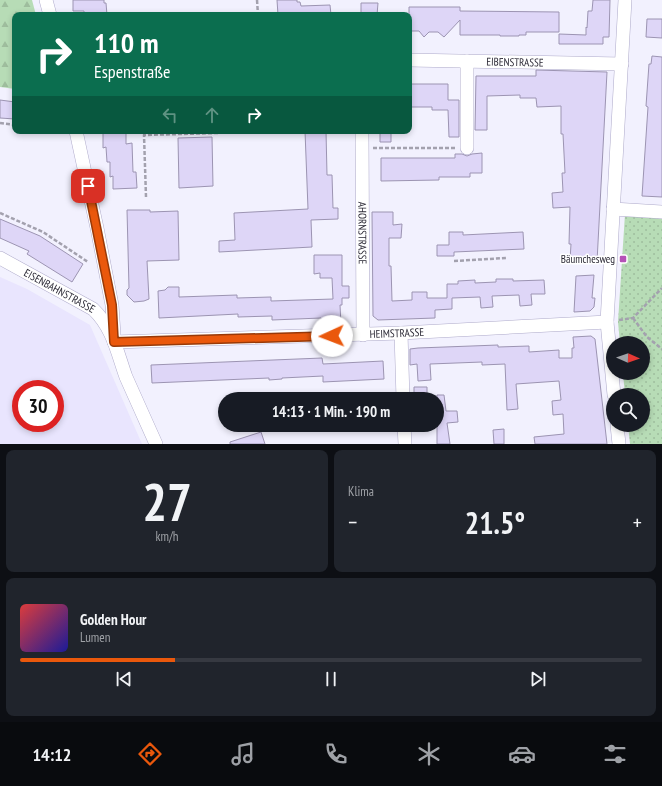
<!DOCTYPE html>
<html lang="de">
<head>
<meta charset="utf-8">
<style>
  :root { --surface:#171b24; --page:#20242c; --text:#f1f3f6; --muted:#9ea1a6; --line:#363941; --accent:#ea580c }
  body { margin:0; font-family:"PT Sans Narrow",sans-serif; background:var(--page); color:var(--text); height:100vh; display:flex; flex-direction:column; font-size:15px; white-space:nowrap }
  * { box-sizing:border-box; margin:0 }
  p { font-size:13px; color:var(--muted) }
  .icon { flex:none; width:22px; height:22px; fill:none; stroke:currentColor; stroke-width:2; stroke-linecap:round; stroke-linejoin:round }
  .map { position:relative; height:444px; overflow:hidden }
  .side { display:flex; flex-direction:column; gap:6px; padding:6px; background:#0d0f14; flex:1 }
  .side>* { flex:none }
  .banner { position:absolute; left:12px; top:12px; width:400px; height:122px; border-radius:8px; box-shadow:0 2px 6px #0003; background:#0b6e4f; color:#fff; overflow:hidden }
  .needle { width:26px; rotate:92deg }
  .buttons { position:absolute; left:606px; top:336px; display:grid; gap:8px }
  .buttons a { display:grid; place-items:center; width:44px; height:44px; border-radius:50%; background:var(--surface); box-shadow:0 2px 6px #0003; font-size:20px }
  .speed { position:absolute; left:12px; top:380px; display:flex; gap:8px; font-size:20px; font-weight:700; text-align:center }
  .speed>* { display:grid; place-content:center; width:52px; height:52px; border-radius:50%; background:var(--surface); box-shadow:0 2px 6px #0003; line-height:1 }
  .speed .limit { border:6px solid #d22; background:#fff; color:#111 }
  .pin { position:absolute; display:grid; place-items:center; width:34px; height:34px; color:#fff; margin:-17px; border-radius:8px; box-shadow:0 2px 6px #0006 }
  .me { position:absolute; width:44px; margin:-22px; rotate:268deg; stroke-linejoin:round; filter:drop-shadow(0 0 3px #0008) }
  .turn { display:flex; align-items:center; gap:14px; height:84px; padding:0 16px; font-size:18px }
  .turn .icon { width:52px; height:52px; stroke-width:2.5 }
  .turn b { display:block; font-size:28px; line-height:34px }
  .lanes { display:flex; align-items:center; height:38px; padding:0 16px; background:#0003; justify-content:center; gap:20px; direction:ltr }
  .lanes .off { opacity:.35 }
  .big { font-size:30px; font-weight:700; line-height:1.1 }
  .side .card { flex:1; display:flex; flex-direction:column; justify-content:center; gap:6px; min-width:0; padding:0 14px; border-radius:8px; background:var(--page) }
  .side .dial { align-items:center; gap:0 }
  .dial b { font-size:52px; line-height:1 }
  .song { display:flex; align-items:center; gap:12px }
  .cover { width:48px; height:48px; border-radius:6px; background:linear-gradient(135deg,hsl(0 70% 55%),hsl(240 70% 35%)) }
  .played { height:4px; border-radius:2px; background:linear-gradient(90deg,var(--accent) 25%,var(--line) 25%) }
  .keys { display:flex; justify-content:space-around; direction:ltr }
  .heat { display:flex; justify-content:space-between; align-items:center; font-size:22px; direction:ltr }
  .side .tiles { flex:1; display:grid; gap:6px; grid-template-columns:1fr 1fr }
  .card:last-child { grid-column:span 2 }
  .trip { position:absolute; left:218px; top:392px; width:226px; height:40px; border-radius:20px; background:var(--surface); box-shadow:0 2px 6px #0003; font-weight:700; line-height:40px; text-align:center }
  .tab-bar { display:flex; height:64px; justify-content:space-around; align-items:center; background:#090b0e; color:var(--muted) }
  .tab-bar .icon { width:28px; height:28px }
  .tab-bar .on { color:var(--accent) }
  .tab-bar b { font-size:18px; color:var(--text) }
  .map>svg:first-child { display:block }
</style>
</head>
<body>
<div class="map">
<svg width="662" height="444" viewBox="0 0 662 444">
  <defs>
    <pattern id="forest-firs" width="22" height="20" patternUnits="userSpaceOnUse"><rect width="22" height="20" fill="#b7dcb6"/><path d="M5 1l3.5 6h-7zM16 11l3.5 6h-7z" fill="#9ebd9d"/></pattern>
    <pattern id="park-dots" width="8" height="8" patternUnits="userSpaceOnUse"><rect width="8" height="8" fill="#b7dcb6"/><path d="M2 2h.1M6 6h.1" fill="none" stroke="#9ebd9d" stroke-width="1.8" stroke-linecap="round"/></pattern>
  </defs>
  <rect width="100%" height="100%" fill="#f2f1fe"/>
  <path fill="#e9e5fe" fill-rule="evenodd" d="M0 277 27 289 90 325 142 444H0ZM21 389H55V423H21Z"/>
  <path fill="url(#forest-firs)" d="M0 0H32L36 15H15V89L0 87Z"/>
  <path fill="url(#park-dots)" d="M625 214 662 216V444H630L628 425H643V395H625L623 373H643V343H620L618 322Z"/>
  <path fill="#ded6f7" stroke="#9c94b2" d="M73 0H104V3H106L107 15H84V11H73Z
    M277 0H297V2H300L301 6 330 5 331 15H278Z
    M593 0H610L609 37H603V44H559V34L586 35V27L587 28 588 11H592Z
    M361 3H378L377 15H361Z
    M409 7H460V11L559 12V32H526V35H519V36H500V35H460V20L444 37 438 32H429L424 37 419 31H409Z
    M647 19H662V38L646 37Z
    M652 56 662 57V197L642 196 648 107 646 106 649 64H651Z
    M536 70 607 72 597 262 570 260 571 244H569L570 207 553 208 552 193 563 192 562 173H565L563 134H561V106L537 107 536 98H520V95L487 96V130H475L476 76H536Z
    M409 84H448V100H459V137H449L448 110H432V107H409Z
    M0 100 15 102V119L0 118Z
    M106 131H126V144L132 143 133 172H136L137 188 113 189V176L110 177V162H107L106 147 103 148V133H106Z
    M305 131H326L327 175H332L333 208H338V219L311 220 312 247 219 252V241L235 240 234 213 308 209Z
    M380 131H391V142H380Z
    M212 137 213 186 179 188 178 138Z
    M482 153V173H470V177H439V180L381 181V158H455V154H462L467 156 472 154Z
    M127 210H150V212L178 211 179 260 147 261 149 299 144 301 134 302 127 295V290L129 288Z
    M372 212H393V225L402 224 401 238H389V266H391L392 301 412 300V292H427V298H447V284H458V281L475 280V283L496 282V279H513V281L544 280 545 294H531L532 305 520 306 519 295 492 296 493 307 481 308 480 297 452 298V309L435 310V318L378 320 373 316Z
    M0 219 40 236 83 264 72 282 27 254 29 251 0 238Z
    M449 232H463V235L523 232 524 249 454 252V256H437V245H449Z
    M314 255H342V286H349V298H342V305H340L341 325 322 326 321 318 272 320V316L238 317V314L159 318 158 291 165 290 168 287H179V297L237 295V298L271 297V301L333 299 332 278H320V273L314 274Z
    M594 275 592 298H595L594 307 590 311 574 312 576 276Z
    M591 336 595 339 607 444H535L534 437 564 434 563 414 553 415 552 401 561 400 559 381 516 384 518 409 507 410 505 364 482 365V362L430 364 431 380 418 381 417 364 410 365V349L418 348 498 345V347L529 346V352L559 350V358H572V348H574L573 337Z
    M322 358 323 364 383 361 384 379 323 382V376L282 378V379L269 380V378L152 383 151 365Z
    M414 387H427V399H414Z
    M437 395H444L446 411H457L458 422 447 423 450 444H437Z
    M504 429V444H494L493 430Z
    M261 432 265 444H230V442Z"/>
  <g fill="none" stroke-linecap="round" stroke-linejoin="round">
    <g stroke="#aeaaca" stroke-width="14">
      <g id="minor">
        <path d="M46 0 50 15"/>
        <path id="s1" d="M409 60 622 64"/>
        <path d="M467 61V148"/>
        <path d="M76 131 97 228 112 305 114 335"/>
        <path id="s2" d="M362 131 363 335"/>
        <path d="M613 209 662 212"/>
        <path id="s3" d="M0 258 93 309C113 328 117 352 126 377 136 399 146 422 156 444"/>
        <path d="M401 333 403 399"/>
        <path id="s4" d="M114 342 401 333 607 322"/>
        <path d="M614 395 607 322 625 0"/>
        <path d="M404 425 405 444"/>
        <path d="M617 425 619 444"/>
      </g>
    </g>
    <path stroke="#a3a1ae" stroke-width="2.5" stroke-dasharray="4 2" stroke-linecap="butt" d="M257 0 258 15
      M0 123 15 125
      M373 148H456
      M146 197 144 135 218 133
      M0 213 43 232 88 262
      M454 261 506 258
      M633 318 647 337 662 349
      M619 320 633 318 662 288"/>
    <use href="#minor" stroke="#fff" stroke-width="13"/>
  </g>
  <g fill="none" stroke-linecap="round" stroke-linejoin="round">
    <g stroke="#983908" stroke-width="10">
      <path id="route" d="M88 186 112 305 114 342 332 336"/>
    </g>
    <use href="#route" stroke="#ea580c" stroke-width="7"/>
  </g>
  <rect fill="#b551b7" stroke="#fff" stroke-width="1.5" x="619" y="255" width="8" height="8" rx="2"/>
  <g text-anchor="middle" stroke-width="3" stroke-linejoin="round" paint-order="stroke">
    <g font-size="11" fill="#2a2834" stroke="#fff">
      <text dy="4" stroke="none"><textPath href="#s1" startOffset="106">EIBENSTRASSE</textPath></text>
      <text dy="4" stroke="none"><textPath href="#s2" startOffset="102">AHORNSTRASSE</textPath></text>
      <text dy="4" stroke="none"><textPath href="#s3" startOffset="68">EISENBAHNSTRASSE</textPath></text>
      <text dy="4" stroke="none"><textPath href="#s4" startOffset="283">HEIMSTRASSE</textPath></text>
    </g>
    <g font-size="11" fill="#2a2834" stroke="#fff" text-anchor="end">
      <text x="615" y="263">Bäumchesweg</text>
    </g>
  </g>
</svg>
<div class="buttons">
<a><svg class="needle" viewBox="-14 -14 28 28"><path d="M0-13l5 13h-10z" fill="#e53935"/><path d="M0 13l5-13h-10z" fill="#9ea1a6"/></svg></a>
<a><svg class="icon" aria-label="search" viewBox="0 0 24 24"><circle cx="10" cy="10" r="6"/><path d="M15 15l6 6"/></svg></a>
</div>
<div class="speed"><div class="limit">30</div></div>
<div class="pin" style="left:88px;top:186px;background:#d93025"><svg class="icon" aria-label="arrive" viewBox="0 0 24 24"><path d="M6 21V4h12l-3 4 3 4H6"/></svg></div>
<svg class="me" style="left:332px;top:336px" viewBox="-20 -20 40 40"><circle r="19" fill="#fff"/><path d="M0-13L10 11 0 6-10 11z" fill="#ea580c"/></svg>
<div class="trip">14:13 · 1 Min. · 190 m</div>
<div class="banner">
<div class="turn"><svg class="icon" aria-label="right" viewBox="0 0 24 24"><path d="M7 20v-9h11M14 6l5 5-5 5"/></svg><div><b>110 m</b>Espenstraße</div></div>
<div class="lanes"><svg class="icon off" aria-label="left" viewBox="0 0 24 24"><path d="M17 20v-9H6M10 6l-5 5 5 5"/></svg><svg class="icon off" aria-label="ahead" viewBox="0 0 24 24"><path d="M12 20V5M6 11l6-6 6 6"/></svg><svg class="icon" aria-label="right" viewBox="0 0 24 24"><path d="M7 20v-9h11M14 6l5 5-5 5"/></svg></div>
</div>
</div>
<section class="side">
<div class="tiles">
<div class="card dial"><b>27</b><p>km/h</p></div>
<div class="card"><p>Klima</p>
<div class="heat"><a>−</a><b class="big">21.5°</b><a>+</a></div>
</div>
<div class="card">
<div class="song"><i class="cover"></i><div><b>Golden Hour</b><p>Lumen</p></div></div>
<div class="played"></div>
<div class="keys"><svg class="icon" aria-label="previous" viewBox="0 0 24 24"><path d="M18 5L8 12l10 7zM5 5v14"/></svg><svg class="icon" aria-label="pause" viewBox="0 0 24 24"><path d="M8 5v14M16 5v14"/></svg><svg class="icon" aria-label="next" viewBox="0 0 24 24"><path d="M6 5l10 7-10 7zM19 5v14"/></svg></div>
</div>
</div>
</section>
<nav class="tab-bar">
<b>14:12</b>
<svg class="icon on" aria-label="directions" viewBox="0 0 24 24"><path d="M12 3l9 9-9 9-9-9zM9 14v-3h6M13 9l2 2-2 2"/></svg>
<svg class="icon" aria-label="music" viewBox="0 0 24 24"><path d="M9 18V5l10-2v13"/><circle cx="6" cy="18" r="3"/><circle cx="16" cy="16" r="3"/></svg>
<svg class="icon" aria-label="phone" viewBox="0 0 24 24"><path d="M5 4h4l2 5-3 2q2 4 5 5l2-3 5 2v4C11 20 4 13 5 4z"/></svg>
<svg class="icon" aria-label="climate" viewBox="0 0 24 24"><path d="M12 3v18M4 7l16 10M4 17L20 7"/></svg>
<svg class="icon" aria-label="car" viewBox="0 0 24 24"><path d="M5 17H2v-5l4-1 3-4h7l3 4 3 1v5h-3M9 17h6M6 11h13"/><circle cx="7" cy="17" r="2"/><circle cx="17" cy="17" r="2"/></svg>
<svg class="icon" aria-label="filters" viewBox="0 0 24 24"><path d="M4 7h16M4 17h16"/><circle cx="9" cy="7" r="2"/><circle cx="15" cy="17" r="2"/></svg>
</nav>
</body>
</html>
